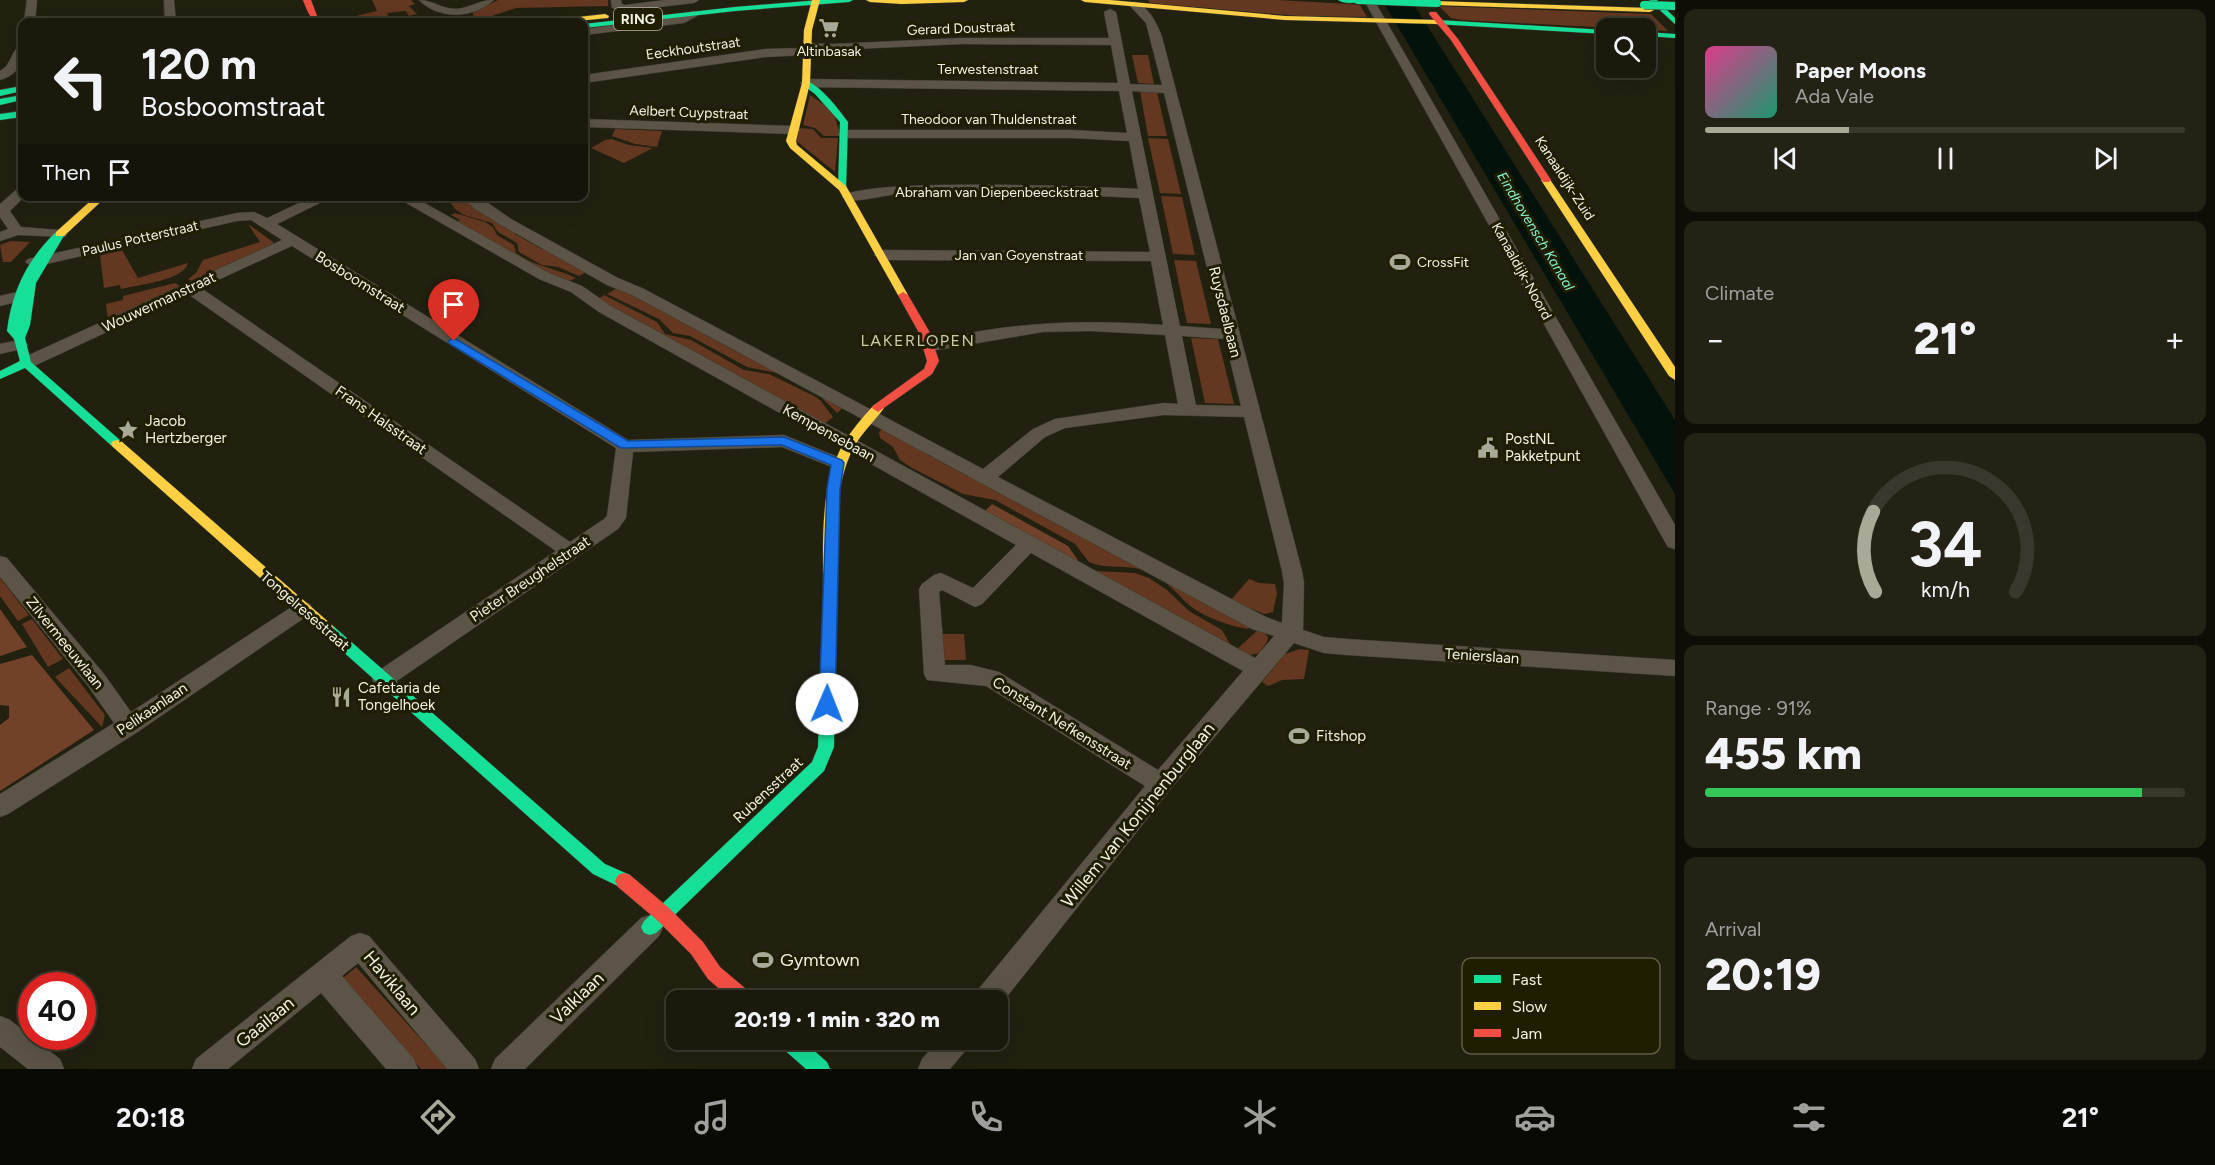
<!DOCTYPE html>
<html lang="en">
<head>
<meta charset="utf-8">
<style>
  :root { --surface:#1a190c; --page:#232215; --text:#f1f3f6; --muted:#9fa09d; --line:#38382d; --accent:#a9a998 }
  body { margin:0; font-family:Figtree,sans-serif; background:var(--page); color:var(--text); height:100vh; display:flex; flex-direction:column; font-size:22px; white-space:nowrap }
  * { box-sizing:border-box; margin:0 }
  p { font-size:20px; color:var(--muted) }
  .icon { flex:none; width:33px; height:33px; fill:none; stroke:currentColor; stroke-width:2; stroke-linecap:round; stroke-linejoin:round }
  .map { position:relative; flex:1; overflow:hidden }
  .details { display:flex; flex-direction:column; gap:9px; padding:9px; background:#0e0e07; width:540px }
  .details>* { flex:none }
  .top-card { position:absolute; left:18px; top:18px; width:570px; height:183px; border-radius:12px; box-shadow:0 6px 24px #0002,0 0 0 2px var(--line); background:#1a190c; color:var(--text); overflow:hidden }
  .tools { position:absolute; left:1596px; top:18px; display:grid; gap:12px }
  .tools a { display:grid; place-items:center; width:60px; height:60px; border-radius:12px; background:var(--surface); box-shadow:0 6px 24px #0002,0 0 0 2px var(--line); font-size:30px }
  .speed { position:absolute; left:18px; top:972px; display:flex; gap:12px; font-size:30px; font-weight:700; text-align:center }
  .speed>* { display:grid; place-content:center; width:78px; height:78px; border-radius:50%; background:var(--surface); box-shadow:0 6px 24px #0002,0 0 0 2px var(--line); line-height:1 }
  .speed .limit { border:9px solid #d22; background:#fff; color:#111 }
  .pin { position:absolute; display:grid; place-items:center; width:51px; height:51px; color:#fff; margin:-62px -26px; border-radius:50% 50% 50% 0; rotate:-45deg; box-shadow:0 0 6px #0007 }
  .pin .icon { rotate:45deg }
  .me { position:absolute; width:66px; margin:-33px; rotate:1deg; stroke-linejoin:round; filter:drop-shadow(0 0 4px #0008) }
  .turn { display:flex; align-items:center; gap:21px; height:126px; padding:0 24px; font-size:27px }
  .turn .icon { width:78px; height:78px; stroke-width:2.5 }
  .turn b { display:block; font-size:42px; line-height:51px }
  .then { display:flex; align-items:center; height:57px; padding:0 24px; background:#0003; gap:12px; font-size:22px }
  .big { font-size:45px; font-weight:800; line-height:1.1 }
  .details .tile { flex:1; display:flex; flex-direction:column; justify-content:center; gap:9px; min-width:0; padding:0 21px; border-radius:12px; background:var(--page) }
  .details .dial { align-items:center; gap:0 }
  .dial svg { height:156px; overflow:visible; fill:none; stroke:var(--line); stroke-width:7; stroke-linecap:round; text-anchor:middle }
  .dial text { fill:var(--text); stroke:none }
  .song { display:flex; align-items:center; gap:18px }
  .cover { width:72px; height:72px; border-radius:9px; background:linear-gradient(135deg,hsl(330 70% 55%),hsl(160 70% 35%)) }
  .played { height:6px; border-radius:3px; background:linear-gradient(90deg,var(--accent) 30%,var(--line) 30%) }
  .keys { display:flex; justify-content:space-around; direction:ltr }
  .heat { display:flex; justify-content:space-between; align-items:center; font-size:33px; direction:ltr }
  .charge { height:9px; border-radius:4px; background:linear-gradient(90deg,#34c759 91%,var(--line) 0) }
  .trip { position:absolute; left:666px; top:990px; width:342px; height:60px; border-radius:12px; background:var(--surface); box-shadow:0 6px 24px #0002,0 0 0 2px var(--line); font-weight:800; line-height:60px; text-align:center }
  .tabs { display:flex; height:96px; justify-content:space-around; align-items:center; background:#0a0a05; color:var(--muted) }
  .tabs .icon { width:42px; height:42px }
  .tabs .current { color:var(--accent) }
  .tabs b { font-size:27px; color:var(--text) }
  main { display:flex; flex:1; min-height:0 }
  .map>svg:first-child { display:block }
</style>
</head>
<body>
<main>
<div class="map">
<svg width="1675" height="1069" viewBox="0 0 1675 1069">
  <rect width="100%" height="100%" fill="#222110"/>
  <path fill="#633720" d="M372 0H411L415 4 409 6 417 14 409 16 406 11 387 13 390 22H354L359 21 356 16 377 11Z
    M498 0H608V6L516 8 474 22 473 13Z
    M1148 0H1277L1350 4 1360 5 1367 17 1299 16 1150 3Z
    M1439 6 1651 14 1668 31 1462 20 1451 18Z
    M1132 55H1148L1154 84 1138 83Z
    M1140 91 1157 92 1167 136H1148Z
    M810 95 833 111 841 136H824L815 128 803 125Z
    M797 128 813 129 821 138H838L835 172 794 139Z
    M615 129 662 131 657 147 635 144 612 136Z
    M1148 138 1168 139 1181 194 1160 193Z
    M611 139 629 145 653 148 624 163 591 148 605 140Z
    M1161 196 1182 197 1195 255 1173 254Z
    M446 197 466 198 515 231V234L542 249 548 248 587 272 579 276 558 267 542 265 519 252 517 243 498 232 492 223 464 215 456 210Z
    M455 213 485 222 493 227 497 235 514 245 516 253C536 267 555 268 576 278L567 282 514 256V253L454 223 460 220 451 215Z
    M248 224 273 242V244L191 281 188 279 196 273 203 260 260 242Z
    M11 241 30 242 11 262H3L0 245Z
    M122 250 138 278 188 263C185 280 137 285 121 289L120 285 104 288 100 255Z
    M1174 260 1196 261 1211 324 1187 323Z
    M175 283 180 286 108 320 106 304 123 300V296Z
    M617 288 644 299 645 302C666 313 686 321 707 333L708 336 737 352 744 353 845 406 837 413 819 395 781 374 747 367 690 336 673 333 659 319 607 294Z
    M604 295 657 322 665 334 691 340 744 370 769 374 814 396 820 400 833 417 823 425 598 299Z
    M1191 338 1218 339 1234 404 1205 403Z
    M884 428 930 452 928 455 969 477 972 475 1251 626 1248 629C1229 626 1203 617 1188 604 1176 593 1168 582 1153 574 1130 562 1109 571 1089 562L1075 544 995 500 963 494 912 468 900 460 893 447 880 438 879 432Z
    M1095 571 1135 573 1149 578 1167 590 1189 611 1222 630 1230 644Z
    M0 578 29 615 18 621 0 596Z
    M1249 579 1259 583 1275 584 1277 594 1273 612 1264 614 1231 600Z
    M32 619 63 659 48 667 22 624Z
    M1260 628 1268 637 1267 642 1259 653 1246 656 1235 651Z
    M941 634H964L966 660H942Z
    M1300 649 1309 650 1304 679 1282 680 1268 686 1262 682 1285 654Z
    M69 668 105 715 102 727 55 677Z
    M356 967 448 1069H421L342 979Z"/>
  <path fill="#724129" d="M992 504 1068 546 1080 563 983 513Z
    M0 609 27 647 0 656Z
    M32 655 94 730 0 791V725L9 718V706L0 705V664Z"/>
  <path fill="#03120b" d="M1382 0H1411L1675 420V494Z"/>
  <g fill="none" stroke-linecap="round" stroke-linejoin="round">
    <g stroke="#3d3d2f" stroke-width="1">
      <path id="street" d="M27 0H37L35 22H24Z
        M164 0H174L176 22H165Z
        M419 0C433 0 442 9 456 9 470 8 478 0 494 0 474 19 438 20 419 0Z
        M611 0H621L622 4 625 5 665 0H699L694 3 625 11 612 8Z
        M1364 0H1374L1675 525V549L1668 547 1665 542Z
        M1135 2C1149 7 1157 23 1162 37L1302 571 1304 583 1303 630 1324 637 1347 639 1675 660V676L1347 655 1324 653 1294 643 1169 791 998 1008V1000H974L977 991 1145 786 986 686 927 680 924 674 919 589 922 584 934 575 941 573 973 588 1016 545 599 312 571 292 539 279 394 196H412L549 273 582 286 611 306 1255 658 1274 636 1252 629 632 295 607 285 501 225 475 209 462 196H478L511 219 618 278 644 289 983 469 1033 429 1055 419 1164 403 1178 404 1165 335 1090 331 1043 332 931 351 923 346 925 343C1007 322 1079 319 1163 325L1151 261 882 260 874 255 882 250 1150 252 1139 198C1060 194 980 193 900 194 886 194 850 206 842 197 861 177 1098 187 1138 189L1129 141 1072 138H844L837 134 844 130H1072L1127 133 1119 91 806 87 800 83 806 79 1118 83 1111 45 961 44 812 51 806 55 766 57 584 83V75L766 49 801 48 806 43 833 44 961 38H1109L1104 12 1110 9 1116 12 1130 84 1162 85 1146 23 1129 5ZM1132 91 1164 93 1222 329 1180 326ZM1182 336 1225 339 1241 406 1196 405ZM1164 415 1244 417 1282 571 1284 583 1282 623 1266 617 998 477 1045 437 1065 428ZM1031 553 1243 671 1158 770 999 672 971 665H945L939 592 942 590 975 607 982 604Z
        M693 11 697 12V16L684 23 584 35V29L681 17Z
        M22 44C24 63 19 74 0 80V71C12 65 11 49 22 44Z
        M584 119 794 126 801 130 794 134 584 127Z
        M22 188V196H25L10 211 21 227 60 230 67 234 65 237 18 235 0 241V232L8 229 0 217V204L17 189Z
        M314 196H334L277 224 628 440 784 435 843 459 846 463 843 467 837 469 782 447 633 452 626 518 618 529 391 685 383 688 375 685 372 679 375 673 556 551 188 294 32 367H20L18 363 20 359 282 240 251 220 237 221 33 267 25 262 28 259 237 213 254 212 267 218ZM292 246 616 448 607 516 604 519 570 542 201 288Z
        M27 290 35 295 33 298 0 306V296Z
        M20 340 26 342 28 345 26 348 0 354V344Z
        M0 556 7 558 104 674 131 712 296 604 303 601 310 604 313 609 310 614 136 733 8 814 0 817V794L114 723 88 686 0 577Z
        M650 915 659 918 663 927 659 936 525 1069H491L495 1059 641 918Z
        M360 933 369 936 475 1059 479 1069H447L358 963 342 976 414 1059 418 1069H386L321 993 228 1069H192L196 1059 351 936Z
        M0 1016 10 1020 60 1059 64 1069H28L0 1047Z
        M939 1040H970L966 1050 950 1069H918L922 1059Z"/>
    </g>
    <g stroke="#3d3d2f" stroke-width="1">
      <path id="fast" d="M820 0H853L849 2 735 11 584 28V24L735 7Z
        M1338 0H1362C1357 4 1343 4 1338 0Z
        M1649 0H1657L1675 18V24Z
        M1438 20 1606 30V34L1435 24V20Z
        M1646 32 1675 34V38L1646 36Z
        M803 81C817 80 840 111 848 122L846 190 838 188 840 122 815 94 803 85Z
        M22 86V91L0 96V90Z
        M22 95V100L0 105V99Z
        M22 111V117L0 120V114Z
        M60 231 65 234 36 283 30 325 25 338 31 362 121 441 123 444 121 447H113L25 368 0 379V371L20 361 14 339 7 331C12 291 27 260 56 232Z
        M830 596 835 597 837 601 834 747 824 771 656 933 650 935 644 933 641 927 644 921 812 762 818 747 823 601 825 597Z
        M327 623 332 625 605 864 630 875 633 881 630 887 624 889 593 874 322 633 320 629 322 625Z
        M778 1040H802L827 1062 830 1069H806L781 1047Z"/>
    </g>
    <g stroke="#3d3d2f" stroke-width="1">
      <path id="slow" d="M812 0H820L812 30 810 83 796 141 797 145 846 186 908 295 907 297 903 298 898 295 839 190 790 148 786 141 802 83 804 30Z
        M866 0H968L964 2 902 4 870 2Z
        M1081 0H1110L1285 16 1438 20 1442 22 1438 24 1285 20 1085 2Z
        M1434 1 1650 8 1654 10 1650 12 1437 5H1434Z
        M605 14 609 16 608 18 568 22H548L552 20Z
        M1543 178H1549L1675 367V380L1669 376 1541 180Z
        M96 196H107L64 236H56V232Z
        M878 404 884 408C874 422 861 433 853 449 830 494 837 552 837 601L835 605H825L823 601C824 552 818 495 840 450 849 433 861 419 874 405Z
        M117 440 121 441 332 625 334 629 332 633H322L113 447 111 444 113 441Z"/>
    </g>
    <g stroke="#3d3d2f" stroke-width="1">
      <path id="jam" d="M303 0H311L317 16 324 22C310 22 308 12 303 0Z
        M1430 12H1436L1458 39 1551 180 1549 182H1543L1451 40 1429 14Z
        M903 292 908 295 929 331 939 361 932 374 878 412 872 408 874 405 924 369 927 361 918 331 898 295Z
        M624 873 630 875 669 908 703 942 720 967 752 994 754 1000H732L708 979 691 954 657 920 618 887 615 881 618 875Z"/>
    </g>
    <use href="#street" fill="#5c5446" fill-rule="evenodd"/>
    <use href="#fast" fill="#16e098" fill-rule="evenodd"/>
    <use href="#slow" fill="#ffcf43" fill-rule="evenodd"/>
    <use href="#jam" fill="#f24e42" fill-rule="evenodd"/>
    <g stroke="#3d3d2f" stroke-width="9" stroke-linecap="butt">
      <path id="fast-bridge" d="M1358 0 1437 3
        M1644 5 1675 6"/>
    </g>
    <use href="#fast-bridge" stroke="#16e098" stroke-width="8"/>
  </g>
  <path fill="#1a73e8" stroke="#114b97" stroke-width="1.5" d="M454 338 628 441 784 437 842 460 844 463 840 489 835 704 832 708 827 710 821 708 819 704 827 489 831 465 782 445 621 448 450 344 448 341Z"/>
  <defs>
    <g id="supermarket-bare" transform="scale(1.62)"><path d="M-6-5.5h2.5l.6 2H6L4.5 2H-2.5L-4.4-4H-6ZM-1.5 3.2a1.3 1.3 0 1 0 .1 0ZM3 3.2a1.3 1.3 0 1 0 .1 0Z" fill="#a9a998" stroke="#1f1e01" stroke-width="2.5" paint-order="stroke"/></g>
    <g id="stadium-bare" transform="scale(1.62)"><path d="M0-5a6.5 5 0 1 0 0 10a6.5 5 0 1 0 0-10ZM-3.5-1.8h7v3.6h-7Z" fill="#a9a998" stroke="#1f1e01" stroke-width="2.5" paint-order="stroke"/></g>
    <g id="sight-bare" transform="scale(1.62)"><path d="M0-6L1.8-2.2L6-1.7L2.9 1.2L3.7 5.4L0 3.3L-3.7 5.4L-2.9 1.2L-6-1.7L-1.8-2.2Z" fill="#a9a998" stroke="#1f1e01" stroke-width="2.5" paint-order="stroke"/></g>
    <g id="civic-bare" transform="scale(1.62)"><path d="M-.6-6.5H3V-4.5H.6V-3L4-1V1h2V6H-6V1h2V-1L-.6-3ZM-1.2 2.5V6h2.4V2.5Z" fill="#a9a998" stroke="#1f1e01" stroke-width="2.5" paint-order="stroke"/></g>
    <g id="restaurant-bare" transform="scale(1.62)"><path d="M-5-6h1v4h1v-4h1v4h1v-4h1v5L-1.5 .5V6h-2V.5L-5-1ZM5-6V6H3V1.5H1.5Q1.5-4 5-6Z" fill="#a9a998" stroke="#1f1e01" stroke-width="2.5" paint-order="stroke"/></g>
  </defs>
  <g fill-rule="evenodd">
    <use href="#supermarket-bare" x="829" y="28"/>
    <use href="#stadium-bare" x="1400" y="262"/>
    <use href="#sight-bare" x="128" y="430"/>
    <use href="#civic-bare" x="1488" y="448"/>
    <use href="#restaurant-bare" x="341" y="697"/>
    <use href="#stadium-bare" x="1299" y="736"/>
    <use href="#stadium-bare" x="763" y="960"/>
  </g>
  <g text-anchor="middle" stroke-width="6" stroke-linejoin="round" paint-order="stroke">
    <rect fill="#1f1e01" stroke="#b3b29e" stroke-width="1.5" x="614" y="8" width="48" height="22" rx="4.5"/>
    <g font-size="14" font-weight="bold" fill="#f2f2e1">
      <text x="638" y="24">RING</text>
    </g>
    <g font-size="14" fill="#f2f2e1" stroke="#1f1e01">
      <text transform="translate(961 28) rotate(-2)" y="5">Gerard Doustraat</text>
      <text transform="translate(693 48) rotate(-8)" y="5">Eeckhoutstraat</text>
      <text x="988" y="74">Terwestenstraat</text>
      <text transform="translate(689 112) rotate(2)" y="5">Aelbert Cuypstraat</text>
      <text x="989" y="124">Theodoor van Thuldenstraat</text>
      <text transform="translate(1565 178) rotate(57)" y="5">Kanaaldijk-Zuid</text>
      <text x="997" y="197">Abraham van Diepenbeeckstraat</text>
      <text transform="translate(140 238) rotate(-13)" y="5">Paulus Potterstraat</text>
      <text x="1019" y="260">Jan van Goyenstraat</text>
      <text transform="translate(1522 271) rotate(61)" y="5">Kanaaldijk-Noord</text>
    </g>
    <g font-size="14" fill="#f2f2e1" stroke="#1f1e01">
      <text x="829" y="56">Altinbasak</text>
      <text x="1417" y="267" text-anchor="start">CrossFit</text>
    </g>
    <g font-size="14" font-style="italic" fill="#84f5d2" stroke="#1f1e01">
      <text transform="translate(1536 231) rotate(59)" y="5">Eindhovensch Kanaal</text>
    </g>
    <g font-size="15" fill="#f2f2e1" stroke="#1f1e01">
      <text transform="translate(360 282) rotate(32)" y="5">Bosboomstraat</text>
      <text transform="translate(159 302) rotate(-25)" y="5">Wouwermanstraat</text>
      <text transform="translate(1225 312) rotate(76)" y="5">Ruysdaelbaan</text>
      <text transform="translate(381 420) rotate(35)" y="5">Frans Halsstraat</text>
      <text transform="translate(829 433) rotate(29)" y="5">Kempensebaan</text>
      <text transform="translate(530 579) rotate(-34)" y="5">Pieter Breughelstraat</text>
      <text transform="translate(305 611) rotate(41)" y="5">Tongelresestraat</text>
      <text transform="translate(65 643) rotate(51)" y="5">Zilvermeeuwlaan</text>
      <text transform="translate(1482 656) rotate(4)" y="5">Tenierslaan</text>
      <text transform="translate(152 709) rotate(-34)" y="5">Pelikaanlaan</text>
      <text transform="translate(1062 723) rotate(32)" y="5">Constant Nefkensstraat</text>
      <text transform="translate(768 790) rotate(-43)" y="5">Rubensstraat</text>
    </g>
    <g font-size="15" fill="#f2f2e1" stroke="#1f1e01" text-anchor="start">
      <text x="145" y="426">Jacob<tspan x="145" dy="17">Hertzberger</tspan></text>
      <text x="1505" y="444">PostNL<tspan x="1505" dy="17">Pakketpunt</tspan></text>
      <text x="358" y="693">Cafetaria de<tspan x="358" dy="17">Tongelhoek</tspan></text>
      <text x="1316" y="741">Fitshop</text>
    </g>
    <g font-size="16" letter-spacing="1.5" fill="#cbcba8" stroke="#1f1e01">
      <text x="918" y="346">LAKERLOPEN</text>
    </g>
    <g font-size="18" fill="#f2f2e1" stroke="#1f1e01">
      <text transform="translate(1138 815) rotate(-51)" y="6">Willem van Konijnenburglaan</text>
      <text transform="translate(392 983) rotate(50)" y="6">Haviklaan</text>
      <text transform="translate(577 998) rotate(-44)" y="6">Valklaan</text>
      <text transform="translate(265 1022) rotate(-39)" y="6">Gaailaan</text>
    </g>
    <g font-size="18" fill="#f2f2e1" stroke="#1f1e01" text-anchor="start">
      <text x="780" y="966">Gymtown</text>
    </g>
  </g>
  <rect x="1462" y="958" width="198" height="96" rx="9" fill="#1f1e01" stroke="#5e5e44" stroke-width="1.5"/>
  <rect x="1474" y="975" width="27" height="8" fill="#16e098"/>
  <rect x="1474" y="1002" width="27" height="8" fill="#ffcf43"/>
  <rect x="1474" y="1029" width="27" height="8" fill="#f24e42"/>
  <g font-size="16" fill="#f2f2e1">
    <text x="1512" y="985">Fast</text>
    <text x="1512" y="1012">Slow</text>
    <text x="1512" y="1039">Jam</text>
  </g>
</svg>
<div class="tools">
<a><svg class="icon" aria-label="search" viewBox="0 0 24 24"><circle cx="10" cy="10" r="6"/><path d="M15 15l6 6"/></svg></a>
</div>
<div class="speed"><div class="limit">40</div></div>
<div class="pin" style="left:454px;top:341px;background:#d93025"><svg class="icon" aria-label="arrive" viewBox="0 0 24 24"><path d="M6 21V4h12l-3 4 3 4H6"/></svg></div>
<svg class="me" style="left:827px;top:704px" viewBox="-20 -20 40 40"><circle r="19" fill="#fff"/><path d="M0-13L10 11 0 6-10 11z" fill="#1a73e8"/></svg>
<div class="trip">20:19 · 1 min · 320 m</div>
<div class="top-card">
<div class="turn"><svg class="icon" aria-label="left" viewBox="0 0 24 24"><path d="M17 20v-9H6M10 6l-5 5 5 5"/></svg><div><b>120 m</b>Bosboomstraat</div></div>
<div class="then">Then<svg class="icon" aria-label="arrive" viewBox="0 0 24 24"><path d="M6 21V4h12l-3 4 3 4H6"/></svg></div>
</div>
</div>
<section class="details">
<div class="tile">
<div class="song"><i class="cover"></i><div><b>Paper Moons</b><p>Ada Vale</p></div></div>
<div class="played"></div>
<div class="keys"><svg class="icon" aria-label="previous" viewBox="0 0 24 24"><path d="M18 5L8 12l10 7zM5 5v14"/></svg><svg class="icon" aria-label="pause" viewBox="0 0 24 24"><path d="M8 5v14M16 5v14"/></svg><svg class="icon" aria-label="next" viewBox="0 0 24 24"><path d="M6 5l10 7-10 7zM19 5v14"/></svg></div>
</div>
<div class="tile"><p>Climate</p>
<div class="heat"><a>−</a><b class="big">21°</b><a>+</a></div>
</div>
<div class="tile dial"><svg viewBox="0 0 100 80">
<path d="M14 69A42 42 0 1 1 86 69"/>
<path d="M14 69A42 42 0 0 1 13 28" stroke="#a9a998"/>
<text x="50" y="56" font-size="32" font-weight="700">34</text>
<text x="50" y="72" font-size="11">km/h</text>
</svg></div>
<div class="tile"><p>Range · 91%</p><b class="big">455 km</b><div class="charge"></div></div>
<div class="tile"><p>Arrival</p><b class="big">20:19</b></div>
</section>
</main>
<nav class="tabs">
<b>20:18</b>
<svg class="icon current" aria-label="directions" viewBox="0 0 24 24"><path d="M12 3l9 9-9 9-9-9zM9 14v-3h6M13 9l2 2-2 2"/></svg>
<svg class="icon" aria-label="music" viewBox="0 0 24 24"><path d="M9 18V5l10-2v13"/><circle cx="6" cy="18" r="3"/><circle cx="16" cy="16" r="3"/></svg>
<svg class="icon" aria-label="phone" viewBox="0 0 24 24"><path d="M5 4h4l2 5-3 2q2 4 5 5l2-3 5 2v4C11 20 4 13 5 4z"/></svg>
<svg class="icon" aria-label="climate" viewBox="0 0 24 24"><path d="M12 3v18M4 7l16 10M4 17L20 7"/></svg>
<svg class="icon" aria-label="car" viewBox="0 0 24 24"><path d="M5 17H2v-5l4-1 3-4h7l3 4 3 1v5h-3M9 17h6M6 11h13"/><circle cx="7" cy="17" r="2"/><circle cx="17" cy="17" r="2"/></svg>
<svg class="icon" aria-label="filters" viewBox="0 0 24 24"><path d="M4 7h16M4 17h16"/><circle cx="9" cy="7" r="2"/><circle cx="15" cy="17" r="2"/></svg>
<b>21°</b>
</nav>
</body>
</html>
